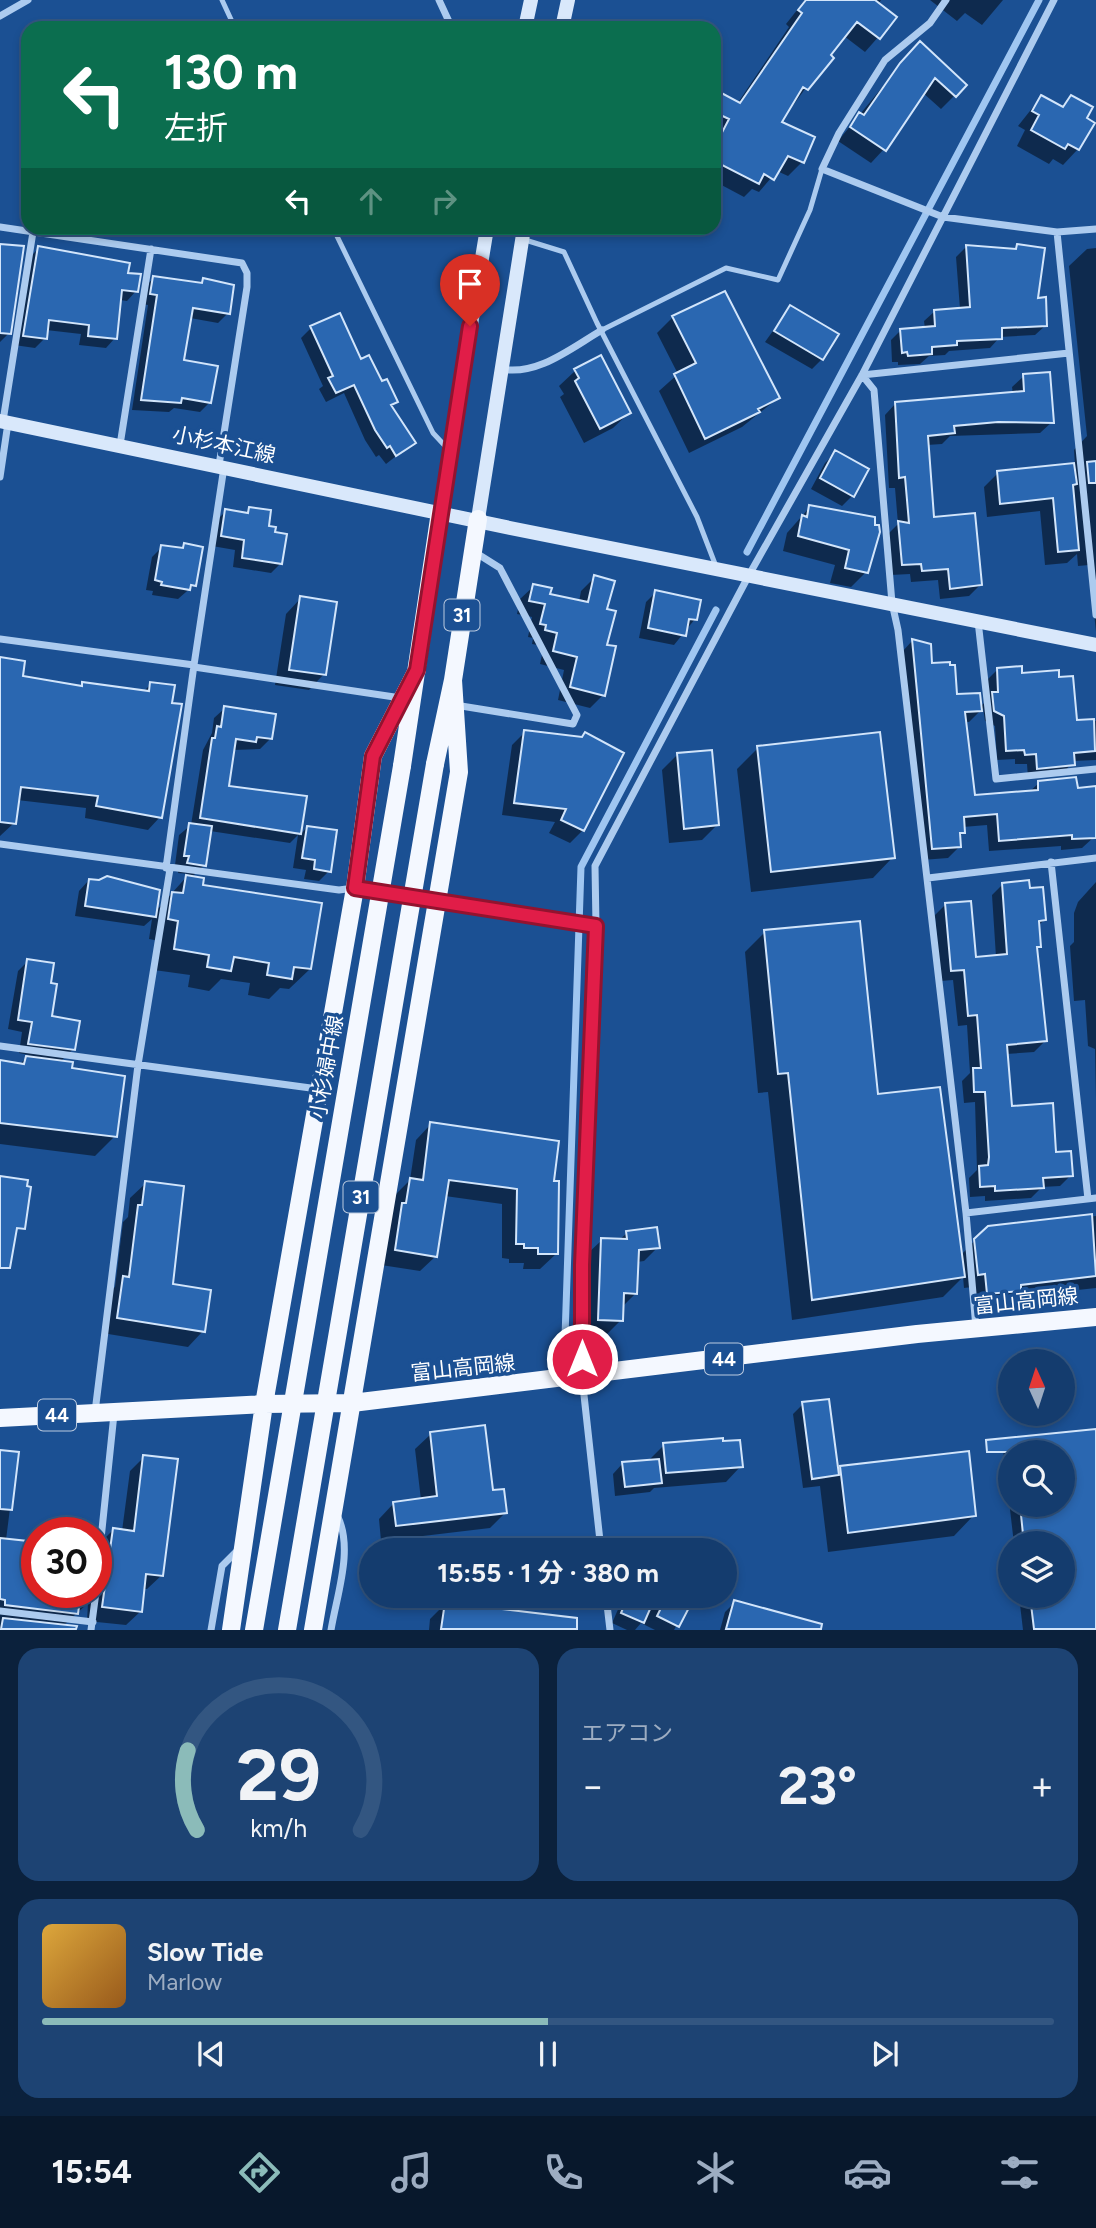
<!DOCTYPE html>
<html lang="ja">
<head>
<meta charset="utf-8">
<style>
  :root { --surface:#143c6e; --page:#1d4373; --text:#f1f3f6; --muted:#9dadc2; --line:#335681; --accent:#8bbbb9 }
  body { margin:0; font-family:Figtree,"Noto Sans JP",sans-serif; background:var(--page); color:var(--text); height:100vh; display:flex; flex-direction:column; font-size:26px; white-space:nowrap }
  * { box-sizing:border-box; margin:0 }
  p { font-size:23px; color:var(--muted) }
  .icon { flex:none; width:38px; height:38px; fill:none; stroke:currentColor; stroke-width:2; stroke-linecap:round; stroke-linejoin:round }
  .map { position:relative; height:1630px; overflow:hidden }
  .drawer { display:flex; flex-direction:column; gap:18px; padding:18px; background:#0b213c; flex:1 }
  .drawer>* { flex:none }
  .hud { position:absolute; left:21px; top:21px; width:700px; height:214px; border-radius:21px; box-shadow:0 4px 10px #0003,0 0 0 2px var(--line); background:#0b6e4f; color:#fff; overflow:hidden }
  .needle { width:46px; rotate:357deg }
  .controls { position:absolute; left:998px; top:1349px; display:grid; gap:14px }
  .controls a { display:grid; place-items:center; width:77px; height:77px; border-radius:50%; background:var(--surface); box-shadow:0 4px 10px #0003,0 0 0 2px var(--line); font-size:35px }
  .speed { position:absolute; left:21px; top:1517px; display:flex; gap:14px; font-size:35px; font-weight:700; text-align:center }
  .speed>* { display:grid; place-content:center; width:91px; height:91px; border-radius:50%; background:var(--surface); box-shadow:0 4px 10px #0003,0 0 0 2px var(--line); line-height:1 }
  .speed .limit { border:10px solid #d22; background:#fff; color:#111 }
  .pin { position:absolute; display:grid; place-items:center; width:60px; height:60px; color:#fff; margin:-72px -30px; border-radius:50% 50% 50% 0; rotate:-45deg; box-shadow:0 0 7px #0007 }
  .pin .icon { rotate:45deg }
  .me { position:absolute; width:77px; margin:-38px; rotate:0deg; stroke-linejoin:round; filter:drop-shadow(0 0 5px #0008) }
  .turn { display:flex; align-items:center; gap:24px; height:147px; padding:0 28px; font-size:32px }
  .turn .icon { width:91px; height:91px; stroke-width:2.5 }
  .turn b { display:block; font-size:49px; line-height:60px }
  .lanes { display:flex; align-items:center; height:66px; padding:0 28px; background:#0003; justify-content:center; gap:35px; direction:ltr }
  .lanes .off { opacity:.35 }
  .big { font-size:52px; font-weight:700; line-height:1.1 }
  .drawer .card { flex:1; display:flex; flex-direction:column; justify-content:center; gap:10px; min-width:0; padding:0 24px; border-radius:21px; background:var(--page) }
  .drawer .dial { align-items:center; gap:0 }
  .dial svg { height:182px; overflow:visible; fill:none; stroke:var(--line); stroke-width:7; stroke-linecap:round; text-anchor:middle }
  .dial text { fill:var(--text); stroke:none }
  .song { display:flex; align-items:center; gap:21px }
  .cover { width:84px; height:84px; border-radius:10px; background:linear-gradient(135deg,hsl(40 70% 55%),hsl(30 70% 35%)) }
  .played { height:7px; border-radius:4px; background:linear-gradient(90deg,var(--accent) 50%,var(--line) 50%) }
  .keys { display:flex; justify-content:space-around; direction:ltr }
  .heat { display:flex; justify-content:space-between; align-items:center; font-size:38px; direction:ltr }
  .drawer .tiles { flex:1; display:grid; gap:18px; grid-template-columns:1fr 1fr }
  .card:last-child { grid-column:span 2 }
  .trip { position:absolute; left:359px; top:1538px; width:378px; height:70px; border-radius:35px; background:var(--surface); box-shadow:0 4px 10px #0003,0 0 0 2px var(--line); font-weight:700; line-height:70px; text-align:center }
  .tab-bar { display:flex; height:112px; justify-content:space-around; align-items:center; background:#08182c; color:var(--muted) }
  .tab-bar .icon { width:49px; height:49px }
  .tab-bar .current { color:var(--accent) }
  .tab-bar b { font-size:32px; color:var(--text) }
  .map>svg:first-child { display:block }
</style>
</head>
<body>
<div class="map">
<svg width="1096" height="1630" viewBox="0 0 1096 1630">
  <rect width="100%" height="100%" fill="#1b5093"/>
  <path fill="#0007" fill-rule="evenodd" d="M805 0H881L878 5 895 18 865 52 844 36 780 123 802 162 788 176 777 171 759 192 752 189 744 197 714 181V139L717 133 714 132V91L737 104 789 27 786 24Z
    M930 0H1003L982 25 965 13 957 21Z
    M907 57 965 85 941 109 922 92 884 149 871 163 838 141Z
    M1041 97 1060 108 1071 97 1084 119 1078 149 1063 165 1053 159 1049 164 1017 146 1025 130 1018 126Z
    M176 228H196L180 236Z
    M0 245 9 333 0 342Z
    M1018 246 1046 325 1035 335 1000 337 990 348 949 351 945 355 929 356 920 364 898 365V362H892L891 340 901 330 925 329 924 321 935 311 960 309 956 257 966 247 1013 250Z
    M39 248 126 274 136 291 127 301 120 300 115 338 106 348 79 345 81 334 46 330 45 338 35 348 14 345 29 258Z
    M1096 248V632L1089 565 1078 566 1077 554 1067 563 1045 565 1040 511 987 517 984 487 998 473 1075 465 1074 450 1087 436 1069 266 1087 249Z
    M154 278 200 284 204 280 228 313 218 323 190 318 182 361 210 402 200 412 174 408 169 412 132 410 148 305 141 304 143 288Z
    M790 307 822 359 812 369 765 342Z
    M673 317 778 398 742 427 689 453 659 391 678 374 657 333Z
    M311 328 360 361 396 402 391 407 414 442 386 464 379 455 376 457 365 440 344 393 326 402 319 389 323 386 301 338Z
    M600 358 629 413 613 428 584 443 560 397 564 394 559 386 575 371Z
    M1024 376 1052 422 1040 433 950 436 942 444 927 445 933 519 980 585 969 596 940 599 938 580 911 582 910 574 891 575 888 534 898 524 895 488H889L885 415 896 403 1013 394 1012 387Z
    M835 453 852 496 842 506 811 489 825 463Z
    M810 507 873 518 866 572 851 587 830 583 835 565 783 551 787 533Z
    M250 509 267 527 281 563 271 573 233 567 235 550 212 546 216 521 226 511 244 514Z
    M184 545 194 585 178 599 152 595 153 591 146 590 152 557 162 547 180 550Z
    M595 577 605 611 603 695 590 708 558 700 564 670 540 664 544 646 532 644 533 638 528 637 532 617 517 614 520 599 534 586 548 595 579 602 581 591Z
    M656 592 695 619 674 645 639 638 646 602Z
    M301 598 324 674 309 690 275 685 286 614Z
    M912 641 956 696 980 707 988 699 987 680 997 670 1020 675 1075 722 1096 721V760L1073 761 1063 774 1028 778 1027 764H1015V759L997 760 995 726 985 721 983 708 969 722H964L973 797 1029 792 1039 783 1076 790 1096 788 1094 837 1082 848 1061 850V846L989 851 987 825 963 827 964 832 959 837 960 846 948 858 922 860 902 652Z
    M0 659 21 677 79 687 83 684 143 692 151 684 160 817 148 830 85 818 86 808 17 800 14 823 0 836Z
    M225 708 270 739 260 749 233 750 227 787 305 798 299 836 307 827 329 871 319 881 304 879 306 870 293 868 298 835 290 843 210 831 204 865 191 878 310 969 289 989 280 988 269 999 248 995 250 983 221 979 209 991 188 987 190 975 154 970 159 941 149 939 152 919 144 926 75 916 79 891 89 880 99 882 107 878 136 883 144 889 155 912 189 874 178 873 179 866 175 865 179 835 191 825 203 750 212 733 214 718Z
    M525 732 581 739 583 830 570 843 549 833 555 822 502 815 512 745Z
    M758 748 893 857 873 878 751 892 737 769Z
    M678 754 717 825 702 840 669 843 662 770Z
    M1096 882V1100L1095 1049 1088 1046 1085 1000 1074 1001 1070 946 1074 942V913L1078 902Z
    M1003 884 1029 890 1044 920 1038 926 1040 946 1036 950 1045 1041 1034 1052 1006 1054 1010 1108 1071 1175 1060 1186 1042 1187 1031 1198 985 1201V1196L970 1197 969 1178 977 1170 975 1102 964 1103 962 1081 970 1073 967 1025 958 1026 953 980 940 981 935 915 946 904 974 959 996 957 992 895Z
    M765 932 876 1096 959 1257 988 1227 1096 1216V1288L1013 1297 1005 1305 974 1307 972 1287 964 1288 963 1277 943 1297 792 1320 768 1092 758 1093 745 952Z
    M28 961 49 985 50 1018 73 1049 60 1062 70 1069 115 1136 95 1156 0 1144V1062L19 1065 29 1055 19 1053 22 1032 8 1029 18 971Z
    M431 1124 552 1183 556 1254 540 1269H523L524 1263H509V1259L502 1258V1204L445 1196 436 1256 420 1271 381 1265 395 1195 410 1180 416 1140Z
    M146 1183 171 1285 203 1331 188 1347 102 1333 108 1293 115 1287 123 1222 128 1217 130 1198Z
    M627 1233 658 1247 644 1261 637 1262 636 1293 622 1307 621 1320 607 1334H585L587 1254 602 1240H619Z
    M803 1404 837 1472 841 1468 974 1515 954 1536 828 1552 820 1486 803 1488 793 1414Z
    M1096 1430V1630H1023L1019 1596H1062V1544H1014L1003 1449ZM1010 1452H1062V1505H1010Z
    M431 1434 491 1492 505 1513 490 1528 381 1541 379 1519 394 1503 421 1500 415 1449Z
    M664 1445 741 1466 726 1482 654 1488 650 1492 615 1496 613 1474 623 1463 649 1460Z
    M0 1451 17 1453 6 1540 37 1592H96L99 1544 113 1530 122 1531 130 1471 144 1457 162 1575 147 1589H143L141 1611 126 1625 87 1621 88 1603 63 1626 74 1630H0Z
    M632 1543 647 1550H624Z
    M624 1596H693L674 1630H655L641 1623 635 1630H627L612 1623Z
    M735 1602 790 1617 786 1630H720L725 1612Z
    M445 1604 573 1626V1630H429L430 1619Z"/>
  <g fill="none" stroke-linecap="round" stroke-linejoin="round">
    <path stroke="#9fc6f1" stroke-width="7" d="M747 552 1039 0
      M565 1337 581 867 716 610"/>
  </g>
  <path fill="#2a67b1" stroke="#d2e5fb" stroke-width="2" d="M806 0H875L897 17 880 39 857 22 831 55 834 58 808 90 803 87 782 122 815 137 804 163 788 156 774 180 764 174 759 184 714 161V148L729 119 714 112V89L740 103 802 13 798 10Z
    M920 41 967 85 956 97 935 78 886 151 850 127 859 112 864 115 900 63Z
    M1041 95 1063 107 1071 95 1093 107 1087 118 1095 123 1079 150 1068 144 1065 149 1031 130 1039 115 1032 111Z
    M0 244 24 246 11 334 0 333Z
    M1017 244 1045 248 1038 298 1046 297 1047 326 1002 328V339L957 341V345L932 347V354L908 356 907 352 902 353 900 329 935 326 934 310 970 307 966 245 1016 249Z
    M38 246 130 263 128 273 141 274 138 292 122 290 117 339 88 336 89 325 49 320 47 339 23 336Z
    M153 276 202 283 203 278 234 285 230 314 193 308 184 360 218 366 211 403 182 398 181 403 141 400 157 295 150 294Z
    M725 291 780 398 758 409 760 412 705 439 674 374 696 363 672 316Z
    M790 305 839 334 823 360 774 331Z
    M340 313 361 359 369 355 382 381 387 379 398 402 391 405 416 443 396 456 390 446 387 448 375 430 354 385 336 393 328 378 333 376 310 326Z
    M601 355 631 413 600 429 575 381 579 378 574 369Z
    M1050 372 1054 423 998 422 954 426 955 433 928 436 934 517 975 513 982 585 950 589 948 569 922 571 921 564 902 565 898 521 909 523 905 477 899 478 895 402 1024 391 1023 374Z
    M835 450 869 469 854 497 820 478Z
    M1096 461V483H1089L1087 462Z
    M1074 463 1077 484 1073 485 1079 550 1058 552 1053 498 1000 504 997 471Z
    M809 505 875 517V525H879L880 532 868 573 845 568 849 550 798 536 802 515 807 517Z
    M249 507 271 510 269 526 276 527 275 532 287 534 282 564 242 558 244 540 221 536 225 509 248 513Z
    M184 543 203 547 196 586 191 585 190 590 161 585 162 582 155 580 161 545 183 548Z
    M594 575 615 581 607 609 616 611 607 645 616 646 605 696 570 687 577 657 553 651 557 633 545 630 546 625 540 624 545 604 529 601 533 584 552 588 550 594 588 602Z
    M655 590 701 600 697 620 689 619 686 636 648 628Z
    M300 596 337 602 326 675 289 670Z
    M912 639 931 644 932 663 950 662V665H955L957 694 980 693 982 711 965 712 975 795 1038 790V781L1076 777 1078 788 1096 786V838L1072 839V835L999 841 997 814 964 817 965 833H960L961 847 932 849Z
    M0 657 25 661 23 676 82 686V682L149 691 150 682 175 685 172 703 182 704 162 818 96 806 98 796 21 787 16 824 0 822Z
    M1022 666V673L1059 670V677L1073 676 1077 720 1094 719 1095 751 1074 753 1075 765 1037 769 1036 754 1025 755 1024 750 1006 751 1004 716 994 711 992 692H998L997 668Z
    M224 706 276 714 272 739 257 737 256 742 236 739 229 786 307 796 301 834 200 818 212 738H215L217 726 221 727Z
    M524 730 582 737 585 732 624 753 584 831 561 820 566 809 514 803Z
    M880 732 895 858 771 872 757 746Z
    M712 750 719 825 684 829 677 753Z
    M189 823 212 826 206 866 187 863 189 856H184Z
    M307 826 337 830 331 872 314 869 315 860 302 858Z
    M186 875 204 878 203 885 322 903 311 969 294 967 292 979 267 975 269 963 234 957 231 971 207 967 209 955 174 949 178 921 168 919 172 892 183 893Z
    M107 876 160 890 156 917 85 906 89 879 99 880Z
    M1029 880 1030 888 1043 887 1046 920 1039 921 1041 947H1037L1047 1041 1007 1045 1012 1106 1053 1103 1056 1152 1071 1151 1073 1176 1043 1178 1044 1188 995 1191V1186L980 1187 979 1166 988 1165 989 1157 985 1092H974L973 1068H981L977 1015 968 1016 964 970 951 971 945 903 971 901 976 957 1007 954 1002 883Z
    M860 921 878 1094 940 1087 965 1277 812 1300 788 1073 778 1074 764 930Z
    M27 959 54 963 51 983 57 984 52 1016 80 1021 75 1050 28 1044 32 1022 18 1020Z
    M26 1056 73 1062 72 1068 125 1076 117 1137 0 1123V1060L24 1064Z
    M430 1122 559 1141 554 1181H559L558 1254H538V1248H524V1244H516L517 1189 449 1180 437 1257 395 1250 402 1203H406L410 1178 423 1180Z
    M0 1176 28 1180 27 1186 31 1187 25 1229 17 1228 10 1268H0Z
    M145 1181 184 1186 173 1284 211 1290 205 1332 117 1318 123 1276 129 1277 138 1205H142Z
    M1092 1214 1096 1276 1021 1285V1291L987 1294 985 1274 978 1275 974 1239 988 1226Z
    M657 1227 660 1248 639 1250 637 1294 624 1293 623 1321 598 1320 601 1238 627 1239 626 1231Z
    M829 1399 839 1475 812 1479 802 1402Z
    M485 1425 493 1490 504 1489 507 1513 396 1526 393 1502 437 1496 430 1432Z
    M1096 1429V1629H1034L1030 1596H1062V1544H1024L1020 1505H1062V1452H987L986 1440Z
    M723 1438V1441L740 1440 743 1467 666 1473 663 1443Z
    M0 1450 19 1452 12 1510 0 1509Z
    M969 1451 976 1516 848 1533 840 1466Z
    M143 1455 178 1459 163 1576 146 1574 142 1612 102 1607 113 1528 134 1531Z
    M659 1459 662 1483 625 1487 622 1462Z
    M0 1538 37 1542V1592H81L78 1614 5 1605V1600L0 1599Z
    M628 1596H644L654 1600 644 1623 621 1613Z
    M667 1596H695L679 1627 657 1616Z
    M734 1600 822 1624 821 1629H726Z
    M445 1602 577 1618V1629H441Z
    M3 1618 77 1626 76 1629H1Z"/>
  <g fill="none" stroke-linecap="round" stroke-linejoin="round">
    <path stroke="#accbef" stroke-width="5" d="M222 0 235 28
      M333 228 433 433 447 448
      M522 239 564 252 597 323 697 517 717 569
      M602 330 726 268 778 280 810 210 822 169
      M359 888 432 902"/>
    <path stroke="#accbef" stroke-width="7" d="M439 0 452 28
      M946 0 930 23 885 60 839 133 822 169 943 217 1057 232 1096 229
      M0 16 28 0
      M0 227 242 263 247 273V287L219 465
      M1057 232 1096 615
      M501 369C538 376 571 348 602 330
      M3 421 33 232
      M120 445 151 249
      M0 477 8 423
      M978 621 996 779 1096 769
      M0 639 194 665 166 868
      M194 665 224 467
      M194 667 401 698
      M455 705 573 724 577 715 500 568 473 551
      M0 844 339 890 354 888
      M1051 862 1088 1199
      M928 878 1096 858
      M437 903 596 926
      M0 1046 318 1089
      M966 1213 1096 1198
      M976 1328 966 1213 898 630 892 603 874 390 862 375 1069 353
      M95 1412 138 1065 170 869
      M601 1550 582 1377V1265L596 926 595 866 749 575 862 375 1054 0
      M96 1587 114 1414
      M606 1596 610 1630
      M0 1611 93 1622
      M91 1630 96 1592
      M211 1630 222 1566 238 1550
      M331 1630C337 1594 354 1548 337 1515"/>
    <path stroke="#d9e8fb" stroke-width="14" d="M525 28 531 0
      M562 28 568 0
      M0 421 510 528 1096 645
      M440 512 487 228
      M478 519 524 228"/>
    <path stroke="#f4f8ff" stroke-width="18" d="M435 764 453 680 478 519
      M402 766 440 512
      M0 1418 264 1404 352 1403 917 1334 1096 1317
      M231 1630 264 1404 355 888 373 756 417 670
      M313 1630 459 772 453 680"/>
    <path stroke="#f4f8ff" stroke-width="18" d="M254 1630 402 766
      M287 1630 435 764"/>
  </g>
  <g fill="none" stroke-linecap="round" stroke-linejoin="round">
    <g stroke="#92132f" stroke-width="18">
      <path id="route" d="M470 326 417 670 373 756 355 888 596 926 582 1265V1359"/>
    </g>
    <use href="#route" stroke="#e11d48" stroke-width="12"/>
  </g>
  <g text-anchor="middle" stroke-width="7" stroke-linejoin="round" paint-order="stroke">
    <g fill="#1b5093" stroke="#bbcadf" stroke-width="2">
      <rect x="444.5" y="599.5" width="35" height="31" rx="5"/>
      <rect x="343.5" y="1181.5" width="35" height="31" rx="5"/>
      <rect x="705" y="1343.5" width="38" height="31" rx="5"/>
      <rect x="38" y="1399.5" width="38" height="31" rx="5"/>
    </g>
    <g font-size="19" font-weight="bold" fill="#fff">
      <text x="462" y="622">31</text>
      <text x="361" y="1204">31</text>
      <text x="724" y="1366">44</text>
      <text x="57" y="1422">44</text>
    </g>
    <g font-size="21" fill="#fff" stroke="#1b5093">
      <text transform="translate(224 445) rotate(12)" y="7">小杉本江線</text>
      <text transform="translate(327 1067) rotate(-80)" y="7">小杉婦中線</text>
      <text transform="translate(1026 1301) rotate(-6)" y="7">富山高岡線</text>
      <text transform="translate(463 1368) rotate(-6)" y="7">富山高岡線</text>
    </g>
  </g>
</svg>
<div class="controls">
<a><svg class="needle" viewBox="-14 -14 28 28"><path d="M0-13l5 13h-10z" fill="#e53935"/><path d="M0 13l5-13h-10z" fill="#9dadc2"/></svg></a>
<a><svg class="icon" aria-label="search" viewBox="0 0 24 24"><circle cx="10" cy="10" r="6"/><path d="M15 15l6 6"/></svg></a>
<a><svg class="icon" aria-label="layers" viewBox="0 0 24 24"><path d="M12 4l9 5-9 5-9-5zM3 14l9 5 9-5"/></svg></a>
</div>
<div class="speed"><div class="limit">30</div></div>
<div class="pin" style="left:470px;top:326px;background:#d93025"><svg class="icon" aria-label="arrive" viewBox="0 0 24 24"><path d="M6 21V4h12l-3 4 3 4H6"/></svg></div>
<svg class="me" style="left:582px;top:1359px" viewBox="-20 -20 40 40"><circle r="17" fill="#e11d48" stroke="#fff" stroke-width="3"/><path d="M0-11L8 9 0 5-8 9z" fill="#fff"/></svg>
<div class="trip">15:55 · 1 分 · 380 m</div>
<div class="hud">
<div class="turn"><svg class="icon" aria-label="left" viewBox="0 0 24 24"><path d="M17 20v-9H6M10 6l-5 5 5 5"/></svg><div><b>130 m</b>左折</div></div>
<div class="lanes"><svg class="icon" aria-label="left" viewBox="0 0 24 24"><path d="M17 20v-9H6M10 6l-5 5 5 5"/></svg><svg class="icon off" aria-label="ahead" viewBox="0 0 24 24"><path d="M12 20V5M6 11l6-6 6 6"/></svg><svg class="icon off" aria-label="right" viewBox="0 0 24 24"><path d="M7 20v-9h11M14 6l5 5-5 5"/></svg></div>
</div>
</div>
<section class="drawer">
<div class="tiles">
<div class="card dial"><svg viewBox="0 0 100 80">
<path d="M14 69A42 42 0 1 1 86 69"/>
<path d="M14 69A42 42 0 0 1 10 34" stroke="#8bbbb9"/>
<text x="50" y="56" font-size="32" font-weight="700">29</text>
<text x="50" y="72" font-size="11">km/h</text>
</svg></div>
<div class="card"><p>エアコン</p>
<div class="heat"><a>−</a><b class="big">23°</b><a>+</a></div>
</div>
<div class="card">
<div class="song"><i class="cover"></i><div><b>Slow Tide</b><p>Marlow</p></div></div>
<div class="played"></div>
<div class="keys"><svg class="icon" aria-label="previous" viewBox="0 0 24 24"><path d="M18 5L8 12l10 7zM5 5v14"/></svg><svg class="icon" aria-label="pause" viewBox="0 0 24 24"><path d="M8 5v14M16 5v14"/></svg><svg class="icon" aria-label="next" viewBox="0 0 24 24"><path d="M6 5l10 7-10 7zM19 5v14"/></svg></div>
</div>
</div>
</section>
<nav class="tab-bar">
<b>15:54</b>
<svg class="icon current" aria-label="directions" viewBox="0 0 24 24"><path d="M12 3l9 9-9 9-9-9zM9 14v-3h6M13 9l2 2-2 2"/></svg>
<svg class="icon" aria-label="music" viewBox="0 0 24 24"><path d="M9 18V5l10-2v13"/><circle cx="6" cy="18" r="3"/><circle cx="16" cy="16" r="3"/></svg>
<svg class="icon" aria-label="phone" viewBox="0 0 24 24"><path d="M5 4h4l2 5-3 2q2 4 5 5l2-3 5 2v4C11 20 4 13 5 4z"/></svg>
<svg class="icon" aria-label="climate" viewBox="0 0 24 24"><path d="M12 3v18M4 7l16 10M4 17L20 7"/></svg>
<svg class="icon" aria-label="car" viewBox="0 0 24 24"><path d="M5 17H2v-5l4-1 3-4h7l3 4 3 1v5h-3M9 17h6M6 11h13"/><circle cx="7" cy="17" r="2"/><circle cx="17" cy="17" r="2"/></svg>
<svg class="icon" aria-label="filters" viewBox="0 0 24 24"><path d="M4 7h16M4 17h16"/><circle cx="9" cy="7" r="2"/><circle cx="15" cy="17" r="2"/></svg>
</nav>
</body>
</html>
